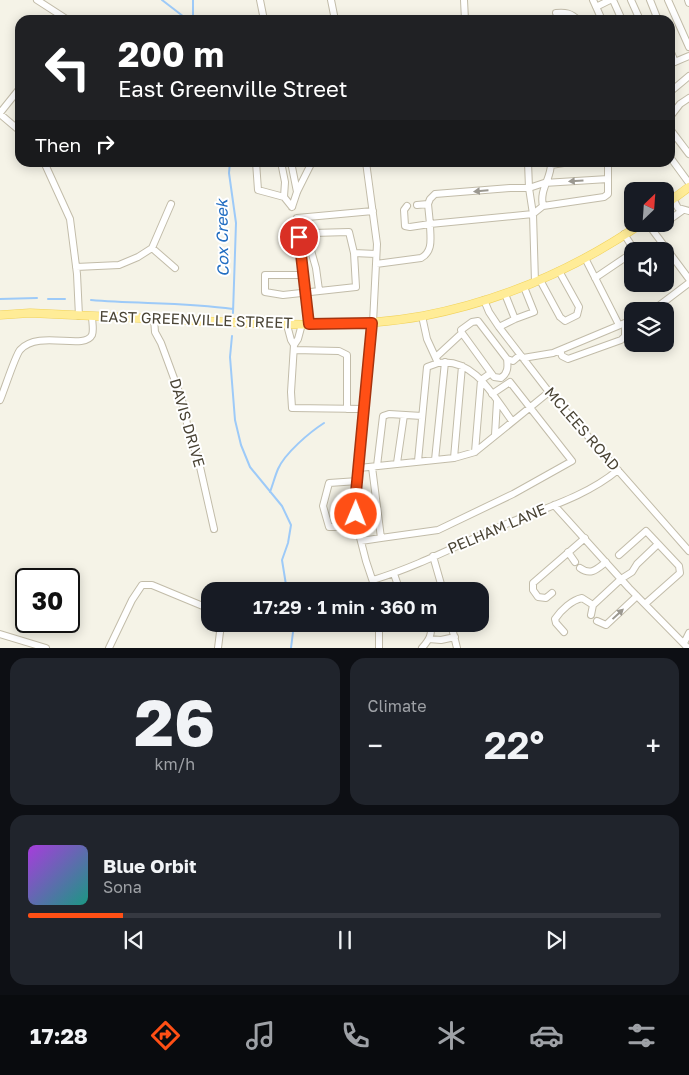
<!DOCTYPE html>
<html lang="en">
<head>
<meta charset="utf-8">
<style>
  :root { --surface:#171b24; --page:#20242c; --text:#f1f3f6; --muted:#9ea1a6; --line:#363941; --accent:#ff4f15 }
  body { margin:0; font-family:"Golos Text",sans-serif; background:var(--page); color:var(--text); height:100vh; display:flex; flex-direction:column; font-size:19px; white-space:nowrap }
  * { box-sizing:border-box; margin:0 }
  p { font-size:16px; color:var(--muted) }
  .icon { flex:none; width:28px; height:28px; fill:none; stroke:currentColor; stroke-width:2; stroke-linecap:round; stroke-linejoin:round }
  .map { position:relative; height:648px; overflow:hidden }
  .sheet { display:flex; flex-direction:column; gap:10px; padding:10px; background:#0d0f14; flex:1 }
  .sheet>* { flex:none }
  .top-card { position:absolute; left:15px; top:15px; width:660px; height:152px; border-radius:15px; box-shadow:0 2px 12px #0003; background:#202124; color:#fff; overflow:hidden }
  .needle { width:32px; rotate:25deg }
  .buttons { position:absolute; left:624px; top:182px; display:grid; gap:10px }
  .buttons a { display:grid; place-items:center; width:50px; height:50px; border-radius:10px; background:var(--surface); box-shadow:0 2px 12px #0003; font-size:25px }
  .speed { position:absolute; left:15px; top:568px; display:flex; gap:10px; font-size:25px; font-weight:700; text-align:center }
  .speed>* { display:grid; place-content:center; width:65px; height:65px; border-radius:50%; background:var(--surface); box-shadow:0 2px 12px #0003; line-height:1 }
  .speed .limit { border:2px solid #111; border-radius:8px; background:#fff; color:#111 }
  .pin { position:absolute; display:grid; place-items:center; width:42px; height:42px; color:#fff; margin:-21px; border:2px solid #fff; border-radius:50%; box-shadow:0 1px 5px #0007 }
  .me { position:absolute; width:55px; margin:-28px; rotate:1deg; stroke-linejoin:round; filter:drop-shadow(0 0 4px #0008) }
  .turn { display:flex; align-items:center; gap:18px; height:105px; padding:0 20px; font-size:22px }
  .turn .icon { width:65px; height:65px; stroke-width:2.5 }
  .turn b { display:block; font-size:35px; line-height:42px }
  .then { display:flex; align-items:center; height:48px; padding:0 20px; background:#0003; gap:10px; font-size:19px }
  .big { font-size:38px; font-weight:600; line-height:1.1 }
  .sheet .widget { flex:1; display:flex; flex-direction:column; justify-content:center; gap:8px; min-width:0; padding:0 18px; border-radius:15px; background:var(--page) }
  .sheet .dial { align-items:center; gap:0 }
  .dial b { font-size:65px; line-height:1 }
  .song { display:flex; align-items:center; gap:15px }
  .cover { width:60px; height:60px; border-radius:8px; background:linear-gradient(135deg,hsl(280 70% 55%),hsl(170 70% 35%)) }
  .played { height:5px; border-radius:2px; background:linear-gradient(90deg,var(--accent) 15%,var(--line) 15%) }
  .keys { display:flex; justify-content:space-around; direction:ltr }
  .heat { display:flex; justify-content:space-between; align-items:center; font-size:28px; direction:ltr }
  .sheet .tiles { flex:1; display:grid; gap:10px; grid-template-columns:1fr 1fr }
  .widget:last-child { grid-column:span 2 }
  .trip { position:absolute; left:201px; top:582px; width:288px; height:50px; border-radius:15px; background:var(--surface); box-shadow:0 2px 12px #0003; font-weight:600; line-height:50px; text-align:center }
  .dock { display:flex; height:80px; justify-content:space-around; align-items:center; background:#090b0e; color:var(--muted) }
  .dock .icon { width:35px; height:35px }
  .dock .on { color:var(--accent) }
  .dock b { font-size:22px; color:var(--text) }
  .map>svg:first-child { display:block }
</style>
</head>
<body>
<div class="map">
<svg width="689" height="648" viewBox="0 0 689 648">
  <rect width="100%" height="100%" fill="#f5f3e7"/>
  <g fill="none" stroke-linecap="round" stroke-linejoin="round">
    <path stroke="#9dcaf8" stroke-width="2" d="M162 0 188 20
      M193 20V0
      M230 162 229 173 236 223 233 313
      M0 299 37 298
      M48 299H65
      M91 300C138 304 186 302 233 309
      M232 336 230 357 235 420 241 445 250 467 282 506 291 525 288 543 282 560 287 591
      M270 492C273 484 275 476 278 469 285 453 310 432 324 423
      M291 648 294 624"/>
    <g stroke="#c2bca9" stroke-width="8">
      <path id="minor" d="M37 0 68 20
        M260 0 264 20
        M331 0 335 20
        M464 0 465 20
        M593 0 602 20
        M613 0 622 20
        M631 0 640 20
        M650 0 658 20
        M668 0 689 47
        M688 0 689 3
        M596 7 610 0
        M556 13C565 12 571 13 578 20
        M670 50 675 62
        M670 64 689 56
        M670 92 689 76
        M0 113 20 88
        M0 114 20 131
        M670 117 680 104 689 98
        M670 129 689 154
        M670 157 689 183
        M44 162 70 219 77 274 79 316
        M256 162 258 190 284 197
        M281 162 285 182 284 197 292 207
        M291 162 297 192
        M366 162 377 244 373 323 355 503 357 526 366 561 376 591
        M528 162 529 188 544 183 608 179
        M551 165 570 162
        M673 199 678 208 689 211
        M417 205 428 204 430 199 435 194 510 188H529L533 214
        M407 206 404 210 405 226 410 227 430 224 428 204
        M543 206C539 189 552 178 551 162
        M292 207 297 192 312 162
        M533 214 543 206 604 197 608 194V162
        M665 223 683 210
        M648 224 689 279
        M624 234 635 251
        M152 248 175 268
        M585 258 619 325
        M376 264 421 258C434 251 430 237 430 224L533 214 535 282
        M76 267 119 265 138 257 152 248 171 204
        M303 275H265V292L283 295 356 287 354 253 376 254
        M595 278 632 253
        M540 280 560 317 565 321 577 315 579 307 559 271
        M319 290 316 268 310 247 313 233 349 232 354 253
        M484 300 489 312 499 327 549 392 689 551
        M652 311 689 283
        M422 316 427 339 438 363C474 357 494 397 512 421
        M154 319 155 332 161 343 182 400 189 433 198 458 214 529
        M515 319 534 312 524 287
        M309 324 297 218 373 211
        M287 325 291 340 294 345 298 339 302 324
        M499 327 515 319 505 294
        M294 345 291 392 292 408 365 409
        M294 350 339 351 347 355V409
        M560 350 562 356 568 359 621 340 625 336V323
        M436 357 462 333
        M523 358 553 353 632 320
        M507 359C508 367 508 373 501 378L494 377 462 333 461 330 472 322 478 321 507 359 513 361 520 355
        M0 400C4 391 15 356 20 350 39 329 84 351 92 335 94 330 92 322 92 316
        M495 435 497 401
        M475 452 481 380 491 373
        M454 458 462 366
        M435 460 445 362
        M418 461 427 367 438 363
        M397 463 404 415
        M377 466 383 416 389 414 422 416
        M359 468 454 458 475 452 549 392
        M554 505 629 588 688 648
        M357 527H329L323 506 329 483 358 481
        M381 538 438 530 513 494 572 461 510 382 492 394
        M361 541 381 538 372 467
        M568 552 575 562
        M619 555 646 531 679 566 680 573 645 604
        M433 556 443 591
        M580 568C591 576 597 569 606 562
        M394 574 400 591
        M373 580C416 567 456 546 497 528 537 510 583 499 618 470
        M552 593 546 598 538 597 533 590V583L585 538
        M591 615 593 605 621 579 632 572 637 564 658 544
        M597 621 606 625 637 596
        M451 624 457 648
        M564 632 556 623 555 619C561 610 572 600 582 598L593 605
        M0 634 46 648
        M429 639 441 640 455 637
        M684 643 689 633
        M109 648 132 600 142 585H152L210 609
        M218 648 221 624
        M379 648V624
        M422 648C429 640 433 634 430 624"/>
    </g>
    <g stroke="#f1d25a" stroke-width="9">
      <path id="major" d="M665 205 689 187
        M0 315 30 313C94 316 158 319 223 322 289 325 357 328 423 316 501 301 575 269 641 224"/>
    </g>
    <use href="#minor" stroke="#fff" stroke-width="6"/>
    <use href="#major" stroke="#ffec97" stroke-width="8"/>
  </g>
  <defs><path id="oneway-solid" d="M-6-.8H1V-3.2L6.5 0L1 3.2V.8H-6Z" transform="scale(1.25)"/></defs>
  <g fill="#9b9890">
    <use href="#oneway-solid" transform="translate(576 181) rotate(176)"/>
    <use href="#oneway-solid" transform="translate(481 191) rotate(175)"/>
    <use href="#oneway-solid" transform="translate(618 614) rotate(-43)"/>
  </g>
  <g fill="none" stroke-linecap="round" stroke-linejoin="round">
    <g stroke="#a6330e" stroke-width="12">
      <path id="route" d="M299 237 309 324 372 323 355 503 356 514"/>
    </g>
    <use href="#route" stroke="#ff4f15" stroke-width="9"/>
  </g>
  <g text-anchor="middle" stroke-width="4" stroke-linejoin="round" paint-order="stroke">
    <g font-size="15" fill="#4a4435" stroke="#fff">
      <text transform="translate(196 320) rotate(2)" y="5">EAST GREENVILLE STREET</text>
      <text transform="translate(187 423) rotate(74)" y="5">DAVIS DRIVE</text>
      <text transform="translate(582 429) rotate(49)" y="5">MCLEES ROAD</text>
      <text transform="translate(497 529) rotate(-23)" y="5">PELHAM LANE</text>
    </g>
    <g font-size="16" font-style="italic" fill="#226ec2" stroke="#fff">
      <text transform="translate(222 238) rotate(-91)" y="6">Cox Creek</text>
    </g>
  </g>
</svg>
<div class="buttons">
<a><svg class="needle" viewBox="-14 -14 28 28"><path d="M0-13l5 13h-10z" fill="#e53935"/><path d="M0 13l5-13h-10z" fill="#9ea1a6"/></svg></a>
<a><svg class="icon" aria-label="sound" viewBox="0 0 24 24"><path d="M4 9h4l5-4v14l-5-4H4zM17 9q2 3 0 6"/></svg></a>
<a><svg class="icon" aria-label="layers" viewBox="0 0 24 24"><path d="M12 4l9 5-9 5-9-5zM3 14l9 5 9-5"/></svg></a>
</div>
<div class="speed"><div class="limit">30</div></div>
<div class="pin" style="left:299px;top:237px;background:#d93025"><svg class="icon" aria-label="arrive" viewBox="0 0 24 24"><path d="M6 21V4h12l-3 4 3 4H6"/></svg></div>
<svg class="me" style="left:356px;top:514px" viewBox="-20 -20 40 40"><circle r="17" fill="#ff4f15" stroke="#fff" stroke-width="3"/><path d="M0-11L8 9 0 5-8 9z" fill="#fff"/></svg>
<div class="trip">17:29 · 1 min · 360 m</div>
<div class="top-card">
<div class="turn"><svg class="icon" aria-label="left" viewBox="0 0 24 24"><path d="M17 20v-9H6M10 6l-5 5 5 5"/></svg><div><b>200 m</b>East Greenville Street</div></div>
<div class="then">Then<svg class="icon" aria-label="right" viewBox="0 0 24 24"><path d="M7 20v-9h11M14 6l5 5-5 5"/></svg></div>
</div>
</div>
<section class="sheet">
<div class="tiles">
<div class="widget dial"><b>26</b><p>km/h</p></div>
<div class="widget"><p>Climate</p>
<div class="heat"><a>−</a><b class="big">22°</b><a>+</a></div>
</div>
<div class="widget">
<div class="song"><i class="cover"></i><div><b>Blue Orbit</b><p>Sona</p></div></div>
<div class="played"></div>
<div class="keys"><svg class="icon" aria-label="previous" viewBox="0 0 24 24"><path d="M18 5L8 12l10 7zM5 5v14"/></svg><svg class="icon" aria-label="pause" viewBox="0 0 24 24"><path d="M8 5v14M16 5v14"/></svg><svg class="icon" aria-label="next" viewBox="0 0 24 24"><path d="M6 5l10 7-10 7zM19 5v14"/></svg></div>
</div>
</div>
</section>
<nav class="dock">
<b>17:28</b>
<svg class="icon on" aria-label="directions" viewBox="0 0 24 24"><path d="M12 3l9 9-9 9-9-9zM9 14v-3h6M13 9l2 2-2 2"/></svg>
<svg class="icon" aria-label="music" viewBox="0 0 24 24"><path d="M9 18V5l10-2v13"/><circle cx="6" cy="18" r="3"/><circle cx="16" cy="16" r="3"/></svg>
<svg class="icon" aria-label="phone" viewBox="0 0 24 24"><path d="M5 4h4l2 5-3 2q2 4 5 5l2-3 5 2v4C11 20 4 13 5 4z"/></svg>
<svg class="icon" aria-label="climate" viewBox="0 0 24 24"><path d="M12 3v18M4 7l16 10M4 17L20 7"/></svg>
<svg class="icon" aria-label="car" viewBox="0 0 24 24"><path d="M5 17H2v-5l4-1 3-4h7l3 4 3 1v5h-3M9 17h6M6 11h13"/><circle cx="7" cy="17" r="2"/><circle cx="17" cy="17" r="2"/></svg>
<svg class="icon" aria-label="filters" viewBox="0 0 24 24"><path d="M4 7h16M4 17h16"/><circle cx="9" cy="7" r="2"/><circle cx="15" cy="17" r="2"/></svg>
</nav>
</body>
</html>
